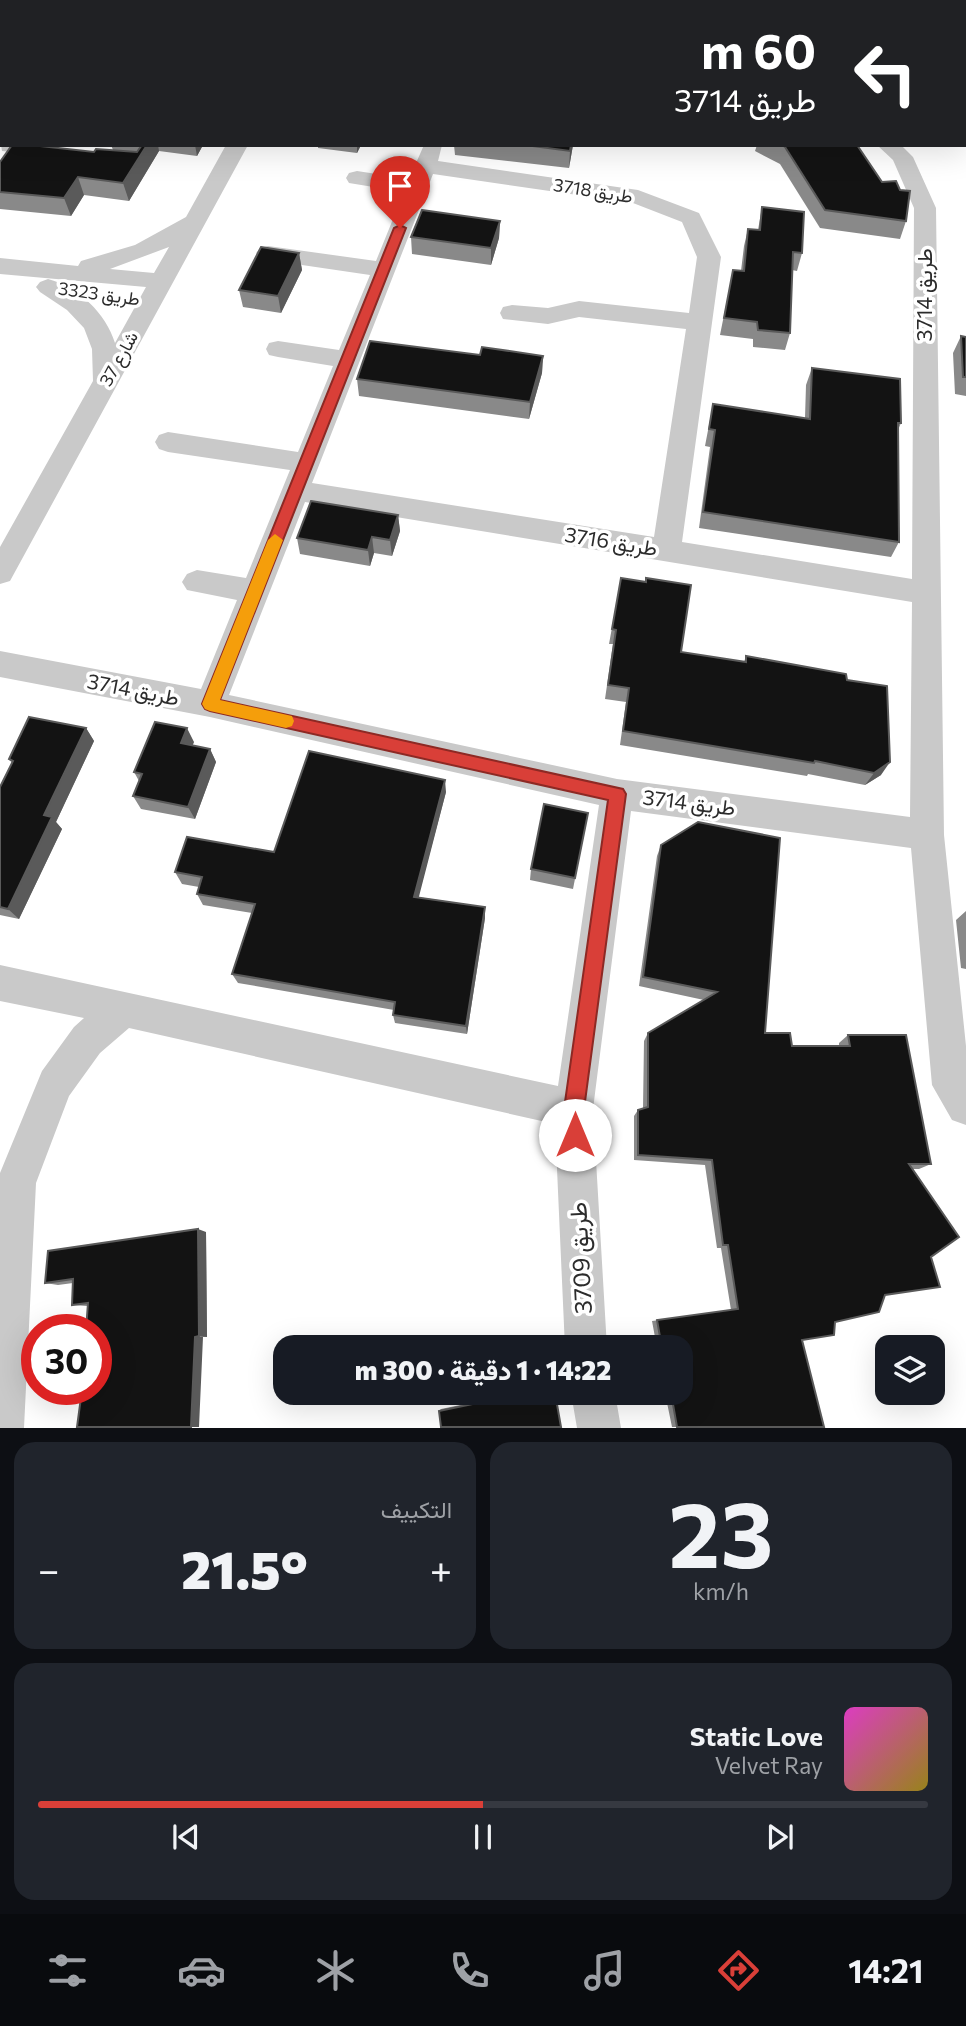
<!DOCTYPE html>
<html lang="ar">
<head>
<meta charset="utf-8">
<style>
  :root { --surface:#171b24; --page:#20242c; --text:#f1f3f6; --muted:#9ea1a6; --line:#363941; --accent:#d93f38 }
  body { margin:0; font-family:Commissioner,Vazirmatn,sans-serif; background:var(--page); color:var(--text); direction:rtl; height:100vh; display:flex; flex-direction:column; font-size:26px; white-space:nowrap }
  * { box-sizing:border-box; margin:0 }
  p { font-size:23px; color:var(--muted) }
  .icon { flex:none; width:38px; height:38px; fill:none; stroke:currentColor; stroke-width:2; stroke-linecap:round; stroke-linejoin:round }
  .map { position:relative; height:1428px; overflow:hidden; direction:ltr }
  .sheet { display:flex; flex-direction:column; gap:14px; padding:14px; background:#0d0f14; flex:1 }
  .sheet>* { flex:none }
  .guide { position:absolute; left:0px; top:0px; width:966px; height:147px; box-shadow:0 7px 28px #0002; direction:rtl; background:#202124; color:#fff; overflow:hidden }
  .fabs { position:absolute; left:875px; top:1335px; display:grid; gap:14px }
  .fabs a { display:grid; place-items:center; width:70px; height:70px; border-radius:14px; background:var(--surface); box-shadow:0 7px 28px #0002; font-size:35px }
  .speed { position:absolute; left:21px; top:1314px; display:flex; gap:14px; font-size:35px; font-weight:700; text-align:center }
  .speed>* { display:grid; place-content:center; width:91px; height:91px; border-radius:50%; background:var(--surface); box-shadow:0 7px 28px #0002; line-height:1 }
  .speed .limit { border:10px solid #d22; background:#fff; color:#111 }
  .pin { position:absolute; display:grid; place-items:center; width:60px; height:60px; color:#fff; margin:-72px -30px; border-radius:50% 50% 50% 0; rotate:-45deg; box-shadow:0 0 7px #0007 }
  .pin .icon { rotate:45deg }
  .me { position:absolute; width:77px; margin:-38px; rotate:0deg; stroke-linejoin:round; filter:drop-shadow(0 0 5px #0008) }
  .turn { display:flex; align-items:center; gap:24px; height:147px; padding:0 35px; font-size:32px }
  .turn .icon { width:91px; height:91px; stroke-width:2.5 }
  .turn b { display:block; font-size:49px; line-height:60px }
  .big { font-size:52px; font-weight:800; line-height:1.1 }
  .sheet .tile { flex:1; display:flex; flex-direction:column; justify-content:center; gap:10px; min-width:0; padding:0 24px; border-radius:21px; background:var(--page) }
  .sheet .dial { align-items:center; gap:0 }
  .dial b { font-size:91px; line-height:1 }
  .song { display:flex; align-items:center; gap:21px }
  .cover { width:84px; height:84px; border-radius:10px; background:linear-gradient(135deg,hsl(310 70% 55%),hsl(50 70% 35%)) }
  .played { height:7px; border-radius:4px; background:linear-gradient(90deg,var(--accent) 50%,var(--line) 50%) }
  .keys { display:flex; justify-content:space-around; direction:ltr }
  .heat { display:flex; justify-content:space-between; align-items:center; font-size:38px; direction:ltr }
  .sheet .tiles { flex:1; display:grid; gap:14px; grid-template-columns:1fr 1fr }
  .tile:last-child { grid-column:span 2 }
  .trip { position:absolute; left:273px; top:1335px; width:420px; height:70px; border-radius:21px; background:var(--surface); box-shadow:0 7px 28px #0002; font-weight:800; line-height:70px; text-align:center; direction:rtl }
  .menu { display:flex; height:112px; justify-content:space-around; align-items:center; background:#090b0e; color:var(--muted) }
  .menu .icon { width:49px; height:49px }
  .menu .active { color:var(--accent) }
  .menu b { font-size:32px; color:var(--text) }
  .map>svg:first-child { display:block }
</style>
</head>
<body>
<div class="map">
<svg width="966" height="1428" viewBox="0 0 966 1428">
  <rect width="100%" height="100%" fill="#fff"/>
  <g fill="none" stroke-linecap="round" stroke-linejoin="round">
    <path fill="#c9c9c9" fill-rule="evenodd" d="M131 0H150L151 2H132Z
      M300 0H318V2H300Z
      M678 0H696V2H678Z
      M860 0H879L880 2H861Z
      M0 35H2V47H0Z
      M964 40 966 41V53L964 52Z
      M0 139 2 145H56L64 151 61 156 53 157 2 151Z
      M226 145H248L10 581 0 584V547L93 381 92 349 84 328 67 310 40 292 36 287 40 282 48 279C78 287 106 313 115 343L146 287 0 274V258L78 266 81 261 135 245 186 217ZM169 247 154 273 110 269Z
      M424 145H442L438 161 638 190 699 213 721 257 682 542 912 579 914 208 893 160 877 145H901L913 157 936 208 944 835 966 1046V1125L952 1120 932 1085 911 848 631 811 593 1109 607 1348H565L555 1124 129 1028 100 1053 69 1096 36 1183 24 1428H0V1173L42 1071 74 1027 84 1018 0 1001V965L558 1086 599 805 210 717 0 677V651L201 689 237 600 187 590 182 582 187 574 197 570 246 578 290 470 168 452 159 449 155 442 159 435 168 432 298 452 333 366 278 357 269 355 266 349 269 343 278 341 339 350 370 275 268 260 260 258 256 253 260 248 268 246 376 261 404 192 349 183 346 178 349 173 357 171 409 179ZM433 174 633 203 682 222 697 257 689 313 579 301 548 308 512 305 503 307 500 313 503 319 548 324 579 317 686 329 654 537 312 483ZM305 502 912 602 910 817 617 779 229 695Z
      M571 1393H615L621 1428H577Z"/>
  </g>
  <path fill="#898989" d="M111 145H203L197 156 159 151 129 201 84 195 71 216 0 209V162L113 150Z
    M318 145H361L357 153 318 148Z
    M454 145H573L569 168 455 155Z
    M757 145H857L906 221 900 239 820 228 780 164 755 151Z
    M762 207 802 253 797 271 792 270 790 333 785 350 753 347V339L720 335 733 270 741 271 744 246 748 229 758 230Z
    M500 221 499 238 491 265 412 254 411 237Z
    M299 253 302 270 281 313 243 307 239 290Z
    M961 336 966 337V396L955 394 953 353Z
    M480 355 543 356 542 373 529 419 359 396 357 379Z
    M812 368 901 423 898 430 899 542 891 557 699 528 710 447 705 446 713 404 805 418 806 385Z
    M398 515 400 531 392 556 374 553 370 566 300 554 297 538Z
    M621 578 681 652 744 662 746 656 847 680 881 775 865 785 808 774 807 776 620 745 626 702 605 699 613 644H609Z
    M86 728 94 741 56 822 62 829 19 919 0 915V787L12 763 9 759Z
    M194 742 192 746 210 749 216 762 195 819 141 809 133 796 139 781 134 772Z
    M446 792 418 897 485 907V918L467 1034 395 1023 393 1015 394 1010 238 983 232 974 252 913 203 905 197 894 199 887 182 884 175 872 274 852Z
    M588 813 573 889 530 880 531 869Z
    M661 845 765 1033 792 1046H839V1043L848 1035 931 1164 919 1169H913L931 1257 885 1295 802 1340 824 1427H672L665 1393H681V1348H657L652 1321 731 1310 721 1248H717L705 1165 634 1160V1116L638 1110 643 1108 644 1041 648 1033 704 1000 639 986 657 856Z
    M966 911V969L961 968 956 920Z
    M206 1232 207 1337H203L96 1390 87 1306 72 1305 73 1283 58 1285 45 1283Z
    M518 1393H555L439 1411 441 1409Z"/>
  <path fill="#5a5a5a" d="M147 145H158L159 151 129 201 123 183Z
    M195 145H203L197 156Z
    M357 145H361L357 153Z
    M571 145H573L569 168 570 151Z
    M78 177 84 195 71 216 64 198Z
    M500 221 499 238 491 265V248Z
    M299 253 302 270 281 313 278 296Z
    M543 356 542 373 529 419 530 402Z
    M398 515 400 531 392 556 390 540Z
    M372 537 374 553 370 566 368 550Z
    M86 728 94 741 56 822 62 829 19 919 8 909 44 815Z
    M187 728 194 742 187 757 181 743Z
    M210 749 216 762 195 819 188 807Z
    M890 762 881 775 865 785 874 773Z
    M445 780 446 792 416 908 414 897Z
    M485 907V918L467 1034 466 1026Z
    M198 1229 206 1232 207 1337 199 1336Z
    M195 1337H203L199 1427H190Z"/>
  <path fill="#131313" stroke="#5a5a5a" stroke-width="2" d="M12 145H31L94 152 96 149 137 152 142 145H147L123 183 78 177 64 198 0 192V162Z
    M525 145H571L570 151Z
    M782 145H857L882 182 896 181 900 190 910 191 906 221 825 210 785 147Z
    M762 207 804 212 802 253 793 252 790 333 758 330 757 322 724 318 733 270 744 271 748 229 760 230Z
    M422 210 500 221 491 248 411 237Z
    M261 247 299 253 278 296 239 290Z
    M961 336 966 337V377H963Z
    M370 341 480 355 482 347 543 356 530 402 357 379Z
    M812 368 900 379 901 423H898L899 542 703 512 715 430 709 429 713 404 810 419Z
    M311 501 398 515 390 540 372 537 368 550 297 538Z
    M621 578 646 582V578L691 585 681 652 746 662V656L846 674 847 680 887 686 890 762 874 773 815 761 814 763 623 731 629 688 608 685 616 630 612 629Z
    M29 717 86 728 44 815 52 817 8 909 0 907V787L13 761 9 759Z
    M155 722 187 728 181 743 210 749 188 807 133 796 142 774 134 772Z
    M309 751 445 780 414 897 485 907 466 1026 393 1015 395 1002 232 974 255 904 197 894 202 877 175 872 187 837 274 852Z
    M544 804 588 813 575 878 531 869Z
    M698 822 780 838 765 1033H790L792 1046H850L848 1035H906L931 1164H909L959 1237 931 1257 940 1287 885 1295 879 1312 835 1322 834 1335 802 1340 824 1427H677L671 1393H681V1348H662L657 1320 738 1309 728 1245H723L712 1160 638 1155V1110L648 1107V1033L717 992 643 977 661 845Z
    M198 1229 199 1336 195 1337 191 1427H77L82 1390H96V1330H86L88 1303 72 1305 73 1279 45 1283 48 1251Z
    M526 1393H555L561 1427H441L439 1411Z"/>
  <path fill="#d93f38" stroke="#8d2924" stroke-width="2" d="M400 225 406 228 220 700 623 789 626 794 584 1109 585 1135 582 1142 575 1145 568 1142 564 1109 608 800 210 711 205 709 202 704 394 228Z"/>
  <path fill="#f59e0b" d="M275 534 283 540 220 700 292 716 294 721 292 726 286 728 210 711 205 709 202 704 268 540Z"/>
  <g text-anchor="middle" stroke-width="7" stroke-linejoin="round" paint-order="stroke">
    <g font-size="18" fill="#2c2c2c" stroke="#fff">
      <text transform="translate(593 191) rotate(9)" y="6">طريق 3718</text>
      <text transform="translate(99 294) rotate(8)" y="6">طريق 3323</text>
      <text transform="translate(119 359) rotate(-61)" y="6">شارع 37</text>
    </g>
    <g font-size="21" fill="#2c2c2c" stroke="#fff">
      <text transform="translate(925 295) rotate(-90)" y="7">طريق 3714</text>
      <text transform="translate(611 542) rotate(9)" y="7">طريق 3716</text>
      <text transform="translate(133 690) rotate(11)" y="7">طريق 3714</text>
      <text transform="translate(689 803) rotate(7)" y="7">طريق 3714</text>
    </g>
    <g font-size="24" fill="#2c2c2c" stroke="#fff">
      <text transform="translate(581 1258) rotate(-93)" y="8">طريق 3709</text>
    </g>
  </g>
</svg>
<div class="fabs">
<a><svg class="icon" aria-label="layers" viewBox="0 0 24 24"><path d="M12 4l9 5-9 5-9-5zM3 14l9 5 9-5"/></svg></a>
</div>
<div class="speed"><div class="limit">30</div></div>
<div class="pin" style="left:400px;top:228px;background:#d93025"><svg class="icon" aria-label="arrive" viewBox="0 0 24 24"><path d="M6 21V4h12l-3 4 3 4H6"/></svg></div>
<svg class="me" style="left:575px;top:1135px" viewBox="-20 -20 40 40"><circle r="19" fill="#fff"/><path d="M0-13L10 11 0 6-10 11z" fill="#d93f38"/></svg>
<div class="trip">14:22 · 1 دقيقة · 300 m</div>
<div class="guide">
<div class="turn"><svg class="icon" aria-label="left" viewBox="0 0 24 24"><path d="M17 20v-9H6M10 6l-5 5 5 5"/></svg><div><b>60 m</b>طريق 3714</div></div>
</div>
</div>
<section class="sheet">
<div class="tiles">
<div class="tile dial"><b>23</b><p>km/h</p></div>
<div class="tile"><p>التكييف</p>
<div class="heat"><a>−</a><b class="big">21.5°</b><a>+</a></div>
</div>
<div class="tile">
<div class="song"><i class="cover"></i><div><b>Static Love</b><p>Velvet Ray</p></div></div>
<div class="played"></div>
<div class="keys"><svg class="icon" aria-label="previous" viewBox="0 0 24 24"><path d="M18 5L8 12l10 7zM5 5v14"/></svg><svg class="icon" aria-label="pause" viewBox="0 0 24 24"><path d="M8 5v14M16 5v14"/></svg><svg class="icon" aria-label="next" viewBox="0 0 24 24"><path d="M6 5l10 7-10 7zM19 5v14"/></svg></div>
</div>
</div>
</section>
<nav class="menu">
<b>14:21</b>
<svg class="icon active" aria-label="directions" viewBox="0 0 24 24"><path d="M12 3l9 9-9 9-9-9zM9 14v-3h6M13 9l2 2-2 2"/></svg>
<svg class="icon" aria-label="music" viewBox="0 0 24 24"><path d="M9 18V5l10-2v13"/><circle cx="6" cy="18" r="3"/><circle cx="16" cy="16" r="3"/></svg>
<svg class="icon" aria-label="phone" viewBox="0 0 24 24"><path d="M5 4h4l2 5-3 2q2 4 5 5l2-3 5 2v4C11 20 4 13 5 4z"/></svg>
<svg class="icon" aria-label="climate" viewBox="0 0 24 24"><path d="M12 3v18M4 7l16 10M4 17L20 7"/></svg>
<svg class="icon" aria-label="car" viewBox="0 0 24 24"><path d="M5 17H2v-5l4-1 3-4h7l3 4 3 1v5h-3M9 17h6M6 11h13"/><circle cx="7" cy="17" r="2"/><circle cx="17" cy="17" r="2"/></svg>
<svg class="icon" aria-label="filters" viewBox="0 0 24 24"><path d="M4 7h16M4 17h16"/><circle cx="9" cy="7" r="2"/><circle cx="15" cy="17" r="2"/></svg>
</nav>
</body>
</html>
